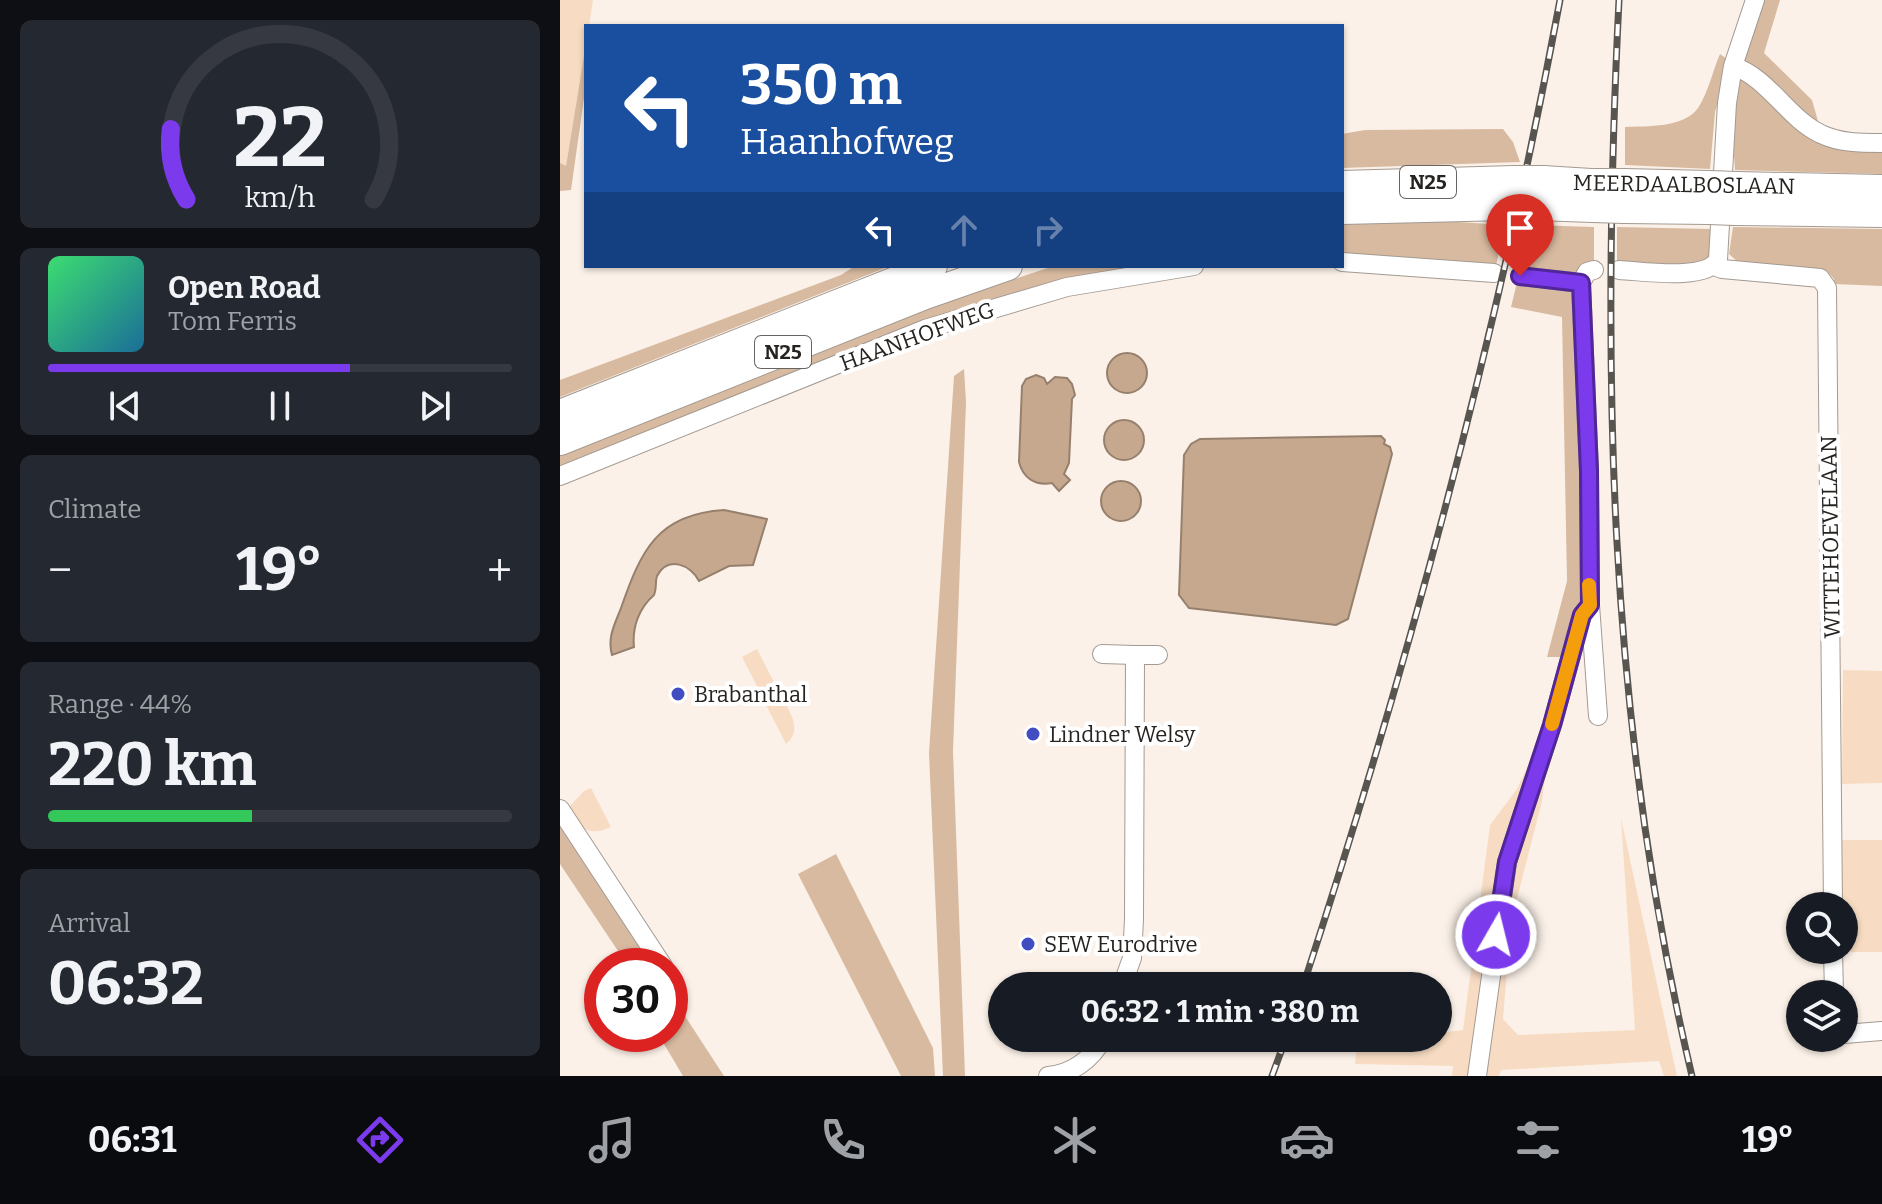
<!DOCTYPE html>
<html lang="en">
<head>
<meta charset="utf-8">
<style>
  :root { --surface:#171b24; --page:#242831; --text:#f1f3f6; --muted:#9ea1a6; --line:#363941; --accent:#7c3aed }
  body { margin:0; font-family:Bitter,serif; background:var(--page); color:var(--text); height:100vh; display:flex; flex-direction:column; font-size:30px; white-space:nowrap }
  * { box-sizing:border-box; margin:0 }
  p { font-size:26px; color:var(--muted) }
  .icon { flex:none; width:44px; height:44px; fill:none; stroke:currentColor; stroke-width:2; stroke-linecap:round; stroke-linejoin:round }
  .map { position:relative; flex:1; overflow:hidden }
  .drawer { display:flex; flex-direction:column; gap:20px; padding:20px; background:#0d0f14; width:560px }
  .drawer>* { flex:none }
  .top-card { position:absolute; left:24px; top:24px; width:760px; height:244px; border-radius:0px; box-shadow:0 2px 6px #0004; background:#1a4fa0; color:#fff; overflow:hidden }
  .tools { position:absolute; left:1226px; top:892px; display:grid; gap:16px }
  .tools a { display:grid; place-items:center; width:72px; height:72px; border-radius:50%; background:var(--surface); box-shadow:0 2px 6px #0004; font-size:40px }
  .speed { position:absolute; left:24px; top:948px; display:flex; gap:16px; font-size:40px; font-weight:700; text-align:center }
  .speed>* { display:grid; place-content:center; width:104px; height:104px; border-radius:50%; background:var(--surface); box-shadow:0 2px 6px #0004; line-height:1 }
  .speed .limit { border:12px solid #d22; background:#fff; color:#111 }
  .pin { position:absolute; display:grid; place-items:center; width:68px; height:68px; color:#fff; margin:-82px -34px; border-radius:50% 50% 50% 0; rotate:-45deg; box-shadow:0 0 8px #0007 }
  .pin .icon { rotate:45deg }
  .me { position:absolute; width:88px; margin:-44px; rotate:8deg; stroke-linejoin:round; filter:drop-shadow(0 0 6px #0008) }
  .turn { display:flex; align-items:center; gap:28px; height:168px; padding:0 24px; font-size:36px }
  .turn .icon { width:104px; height:104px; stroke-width:2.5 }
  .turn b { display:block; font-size:56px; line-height:68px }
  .lanes { display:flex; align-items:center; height:76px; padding:0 24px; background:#0003; justify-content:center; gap:40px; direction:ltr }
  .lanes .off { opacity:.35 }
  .big { font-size:60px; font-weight:700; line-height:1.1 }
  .drawer .widget { flex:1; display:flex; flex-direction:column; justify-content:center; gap:12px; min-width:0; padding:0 28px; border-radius:12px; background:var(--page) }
  .drawer .dial { align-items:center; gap:0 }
  .dial svg { height:208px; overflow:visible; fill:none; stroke:var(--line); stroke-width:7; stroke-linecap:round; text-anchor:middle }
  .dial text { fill:var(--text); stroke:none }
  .song { display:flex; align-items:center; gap:24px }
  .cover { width:96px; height:96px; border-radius:12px; background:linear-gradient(135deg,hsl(140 70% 55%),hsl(200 70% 35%)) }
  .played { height:8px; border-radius:4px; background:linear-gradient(90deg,var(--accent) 65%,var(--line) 65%) }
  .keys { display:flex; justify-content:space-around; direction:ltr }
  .heat { display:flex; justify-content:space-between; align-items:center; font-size:44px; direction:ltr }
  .charge { height:12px; border-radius:6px; background:linear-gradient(90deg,#34c759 44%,var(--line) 0) }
  .trip { position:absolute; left:428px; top:972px; width:464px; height:80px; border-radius:40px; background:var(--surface); box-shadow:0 2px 6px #0004; font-weight:700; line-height:80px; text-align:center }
  .dock { display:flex; height:128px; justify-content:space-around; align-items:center; background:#090b0e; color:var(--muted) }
  .dock .icon { width:56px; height:56px }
  .dock .current { color:var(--accent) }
  .dock b { font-size:36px; color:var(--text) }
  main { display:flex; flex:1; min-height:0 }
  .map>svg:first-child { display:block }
</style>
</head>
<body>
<main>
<section class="drawer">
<div class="widget dial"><svg viewBox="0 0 100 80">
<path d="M14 69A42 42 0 1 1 86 69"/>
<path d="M14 69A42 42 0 0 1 8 42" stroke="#7c3aed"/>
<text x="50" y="56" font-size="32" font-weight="700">22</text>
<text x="50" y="72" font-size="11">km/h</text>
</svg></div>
<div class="widget">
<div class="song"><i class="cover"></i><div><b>Open Road</b><p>Tom Ferris</p></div></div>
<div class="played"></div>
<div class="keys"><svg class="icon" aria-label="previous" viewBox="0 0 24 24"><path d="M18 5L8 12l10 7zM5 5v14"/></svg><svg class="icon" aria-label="pause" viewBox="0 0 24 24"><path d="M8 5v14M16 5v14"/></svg><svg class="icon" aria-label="next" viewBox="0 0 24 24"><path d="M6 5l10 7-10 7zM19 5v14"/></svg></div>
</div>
<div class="widget"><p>Climate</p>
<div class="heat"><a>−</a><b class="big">19°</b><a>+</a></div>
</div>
<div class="widget"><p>Range · 44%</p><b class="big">220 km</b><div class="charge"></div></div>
<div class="widget"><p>Arrival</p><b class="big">06:32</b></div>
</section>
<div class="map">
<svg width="1322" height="1076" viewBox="0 0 1322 1076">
  <rect width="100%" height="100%" fill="#fbf1e8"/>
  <path fill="#f7dcc3" d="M0 0H33L29 26H26V43L6 166 0 165Z
    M197 649 217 688 202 696 182 657Z
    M1283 670 1322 671V783L1282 784Z
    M1002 691 992 725 982 801 951 922 943 1019 958 1035 1075 1030 1061 818 1117 1076H1104L1099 1061 941 1070 939 1076H892L893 1066 795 1064 797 1040 878 1038V1033L903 1030 930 825 957 789Z
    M222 697C230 713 243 730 226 744L206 705Z
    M31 788 51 827C32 837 12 829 10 806L24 791Z
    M1282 840H1322V952H1282Z"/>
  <path fill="#d8baa0" d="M1200 0H1220L1204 53 1252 100 1262 135 1322 148V174L1175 170 1172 127 1176 81Z
    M26 43V84L11 190 0 191V163L6 166Z
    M1160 54 1171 62 1155 112 1150 169 1065 165V127C1087 126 1124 128 1138 108 1148 93 1153 70 1160 54Z
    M943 129 953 142 960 162 782 168V134L805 130Z
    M837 218 945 225 936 266 782 257V220Z
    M971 225 1034 227V261L1016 277 1024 589 1016 631 1001 657H987L1007 581 1002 317 951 307Z
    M1057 227 1152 229V256L1148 261 1128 265 1057 263Z
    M1173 227 1322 229V286L1274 284V279L1266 270 1181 265 1169 254Z
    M295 266H330L0 397V380L281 275Z
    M494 266H610L512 283 0 474V454L361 310Z
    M404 369 406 402 393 751 405 1076H383L369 753 394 376Z
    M0 824 92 966H68L0 864Z
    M276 854 373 1048 375 1076H341L238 874Z
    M110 993 164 1076H123L98 1034H110Z"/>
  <path fill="#c6a88e" stroke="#96806d" stroke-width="2" d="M547 373a20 20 0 1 1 40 0a20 20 0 1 1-40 0Z
    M476 375 484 378 487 384 495 377 507 378 512 384 515 395 512 399 509 463 504 474 510 480 499 491 492 483C475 486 463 478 459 462L462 386 466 379Z
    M544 440a20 20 0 1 1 40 0a20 20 0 1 1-40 0Z
    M821 436 825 440 824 444 830 447 832 454 788 619 776 625 629 608 619 595 624 455 631 444 640 439Z
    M541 501a20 20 0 1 1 40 0a20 20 0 1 1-40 0Z
    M164 510 207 519 193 565 169 566 139 581C131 565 108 555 97 576 95 581 97 588 94 595 79 608 72 627 74 647L52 655C47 637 55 624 61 608 81 551 97 514 164 510Z"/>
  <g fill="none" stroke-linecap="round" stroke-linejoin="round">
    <g stroke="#a39a92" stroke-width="20">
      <path id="minor" d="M1173 66C1209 78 1227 118 1261 134 1279 143 1302 143 1322 143
        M782 262 934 273
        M1154 266 1162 269 1260 278 1267 288 1273 906
        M1034 270 1027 272 1021 283 1029 471 1030 605 1038 716
        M1059 270C1083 271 1145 281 1158 260L1167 103 1173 66 1195 0
        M960 276 1021 283
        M0 476 365 329 507 287 634 266
        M542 654 575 655
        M0 809 103 966
        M1273 950 1274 994
        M562 986 572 958 574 919 575 655H598
        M1284 1034 1322 1031
        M488 1076C511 1074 532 1060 543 1038
        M917 1076 947 862 992 725 1022 615 1030 605"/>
    </g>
    <g stroke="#a39a92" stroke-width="30">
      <path id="highway" d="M983 180 1031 183
        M1064 183 1149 185
        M782 185 954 180
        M1177 186 1322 189
        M977 206 1033 208
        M1064 209 1149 210
        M782 210 947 206
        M1175 211 1322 213
        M0 414 373 266
        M0 441 365 295 448 266"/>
    </g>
    <use href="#minor" stroke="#fff" stroke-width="18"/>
    <use href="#highway" stroke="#fff" stroke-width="28"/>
    <g stroke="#58544f" stroke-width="7">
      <path id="rail" d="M1059 0C1041 364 1047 719 1132 1076
        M743 986C849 663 938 334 1000 0
        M712 1076 726 1038"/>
    </g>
    <use href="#rail" stroke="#fff" stroke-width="4" stroke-dasharray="12" stroke-linecap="butt"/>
    <g stroke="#a39a92" stroke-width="30" stroke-linecap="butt">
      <path id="highway-bridge" d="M954 180H983
        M1031 183H1064
        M1149 185 1177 186
        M947 206H977
        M1033 208 1064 209
        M1149 210 1175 211"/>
    </g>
    <use href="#highway-bridge" stroke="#fff" stroke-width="28"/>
  </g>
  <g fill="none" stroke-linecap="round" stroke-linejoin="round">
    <g stroke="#51269a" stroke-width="20">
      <path id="route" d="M936 935 947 862 992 725 1022 615 1030 605 1029 471 1021 283 960 276"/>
    </g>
    <use href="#route" stroke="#7c3aed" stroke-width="14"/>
    <path stroke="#f59e0b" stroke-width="14" d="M992 724 1022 615 1030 605 1029 585"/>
  </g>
  <g fill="#424dc2" stroke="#fff" stroke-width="3">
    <circle cx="118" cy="694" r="8"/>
    <circle cx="473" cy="734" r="8"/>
    <circle cx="468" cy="944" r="8"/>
  </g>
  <g text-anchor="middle" stroke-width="8" stroke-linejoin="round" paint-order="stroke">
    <g fill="#fff" stroke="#676563" stroke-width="2">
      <rect x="840" y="166" width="56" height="32" rx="6"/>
      <rect x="195" y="336" width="56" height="32" rx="6"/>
    </g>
    <g font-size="20" font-weight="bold" fill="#262320">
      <text x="868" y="189">N25</text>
      <text x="223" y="359">N25</text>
    </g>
    <g font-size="22" fill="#262320" stroke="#fff">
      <text transform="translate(1124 184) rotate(1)" y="8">MEERDAALBOSLAAN</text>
      <text transform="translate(357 336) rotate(-20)" y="8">HAANHOFWEG</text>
      <text transform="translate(1270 537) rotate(-91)" y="8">WITTEHOEVELAAN</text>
    </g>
    <g font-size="22" fill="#262320" stroke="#fff" text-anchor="start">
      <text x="134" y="702">Brabanthal</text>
      <text x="489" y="742">Lindner Welsy</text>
      <text x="484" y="952">SEW Eurodrive</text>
    </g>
  </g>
</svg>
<div class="tools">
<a><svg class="icon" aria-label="search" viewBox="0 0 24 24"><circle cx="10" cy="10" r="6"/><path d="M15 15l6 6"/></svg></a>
<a><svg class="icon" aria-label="layers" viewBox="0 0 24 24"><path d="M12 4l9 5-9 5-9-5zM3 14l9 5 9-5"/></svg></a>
</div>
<div class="speed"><div class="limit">30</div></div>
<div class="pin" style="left:960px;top:276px;background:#d93025"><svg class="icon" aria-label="arrive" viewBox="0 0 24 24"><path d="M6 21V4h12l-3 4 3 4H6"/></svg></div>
<svg class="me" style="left:936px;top:935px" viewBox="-20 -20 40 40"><circle r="17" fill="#7c3aed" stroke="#fff" stroke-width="3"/><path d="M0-11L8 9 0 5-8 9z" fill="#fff"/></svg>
<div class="trip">06:32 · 1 min · 380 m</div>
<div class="top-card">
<div class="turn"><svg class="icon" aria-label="left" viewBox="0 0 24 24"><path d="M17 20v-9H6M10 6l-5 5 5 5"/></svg><div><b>350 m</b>Haanhofweg</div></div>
<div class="lanes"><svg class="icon" aria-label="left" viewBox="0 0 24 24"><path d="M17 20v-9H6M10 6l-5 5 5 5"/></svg><svg class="icon off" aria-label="ahead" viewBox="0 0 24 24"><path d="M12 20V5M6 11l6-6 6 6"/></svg><svg class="icon off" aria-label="right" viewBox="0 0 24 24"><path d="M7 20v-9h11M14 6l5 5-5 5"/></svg></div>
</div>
</div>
</main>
<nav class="dock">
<b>06:31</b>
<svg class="icon current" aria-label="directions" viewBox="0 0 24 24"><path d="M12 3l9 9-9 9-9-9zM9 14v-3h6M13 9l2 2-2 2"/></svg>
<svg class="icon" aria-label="music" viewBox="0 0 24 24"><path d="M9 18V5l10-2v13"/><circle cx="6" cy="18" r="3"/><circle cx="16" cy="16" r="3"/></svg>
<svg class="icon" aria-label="phone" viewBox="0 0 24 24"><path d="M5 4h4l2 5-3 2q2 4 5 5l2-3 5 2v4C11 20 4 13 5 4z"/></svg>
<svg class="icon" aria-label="climate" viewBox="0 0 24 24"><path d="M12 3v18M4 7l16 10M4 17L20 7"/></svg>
<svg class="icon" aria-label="car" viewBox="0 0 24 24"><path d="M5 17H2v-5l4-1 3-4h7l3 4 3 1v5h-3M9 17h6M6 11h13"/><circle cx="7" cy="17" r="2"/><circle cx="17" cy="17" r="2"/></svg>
<svg class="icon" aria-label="filters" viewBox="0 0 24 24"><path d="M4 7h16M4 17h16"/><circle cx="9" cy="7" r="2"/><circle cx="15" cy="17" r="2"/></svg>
<b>19°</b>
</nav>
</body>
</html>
